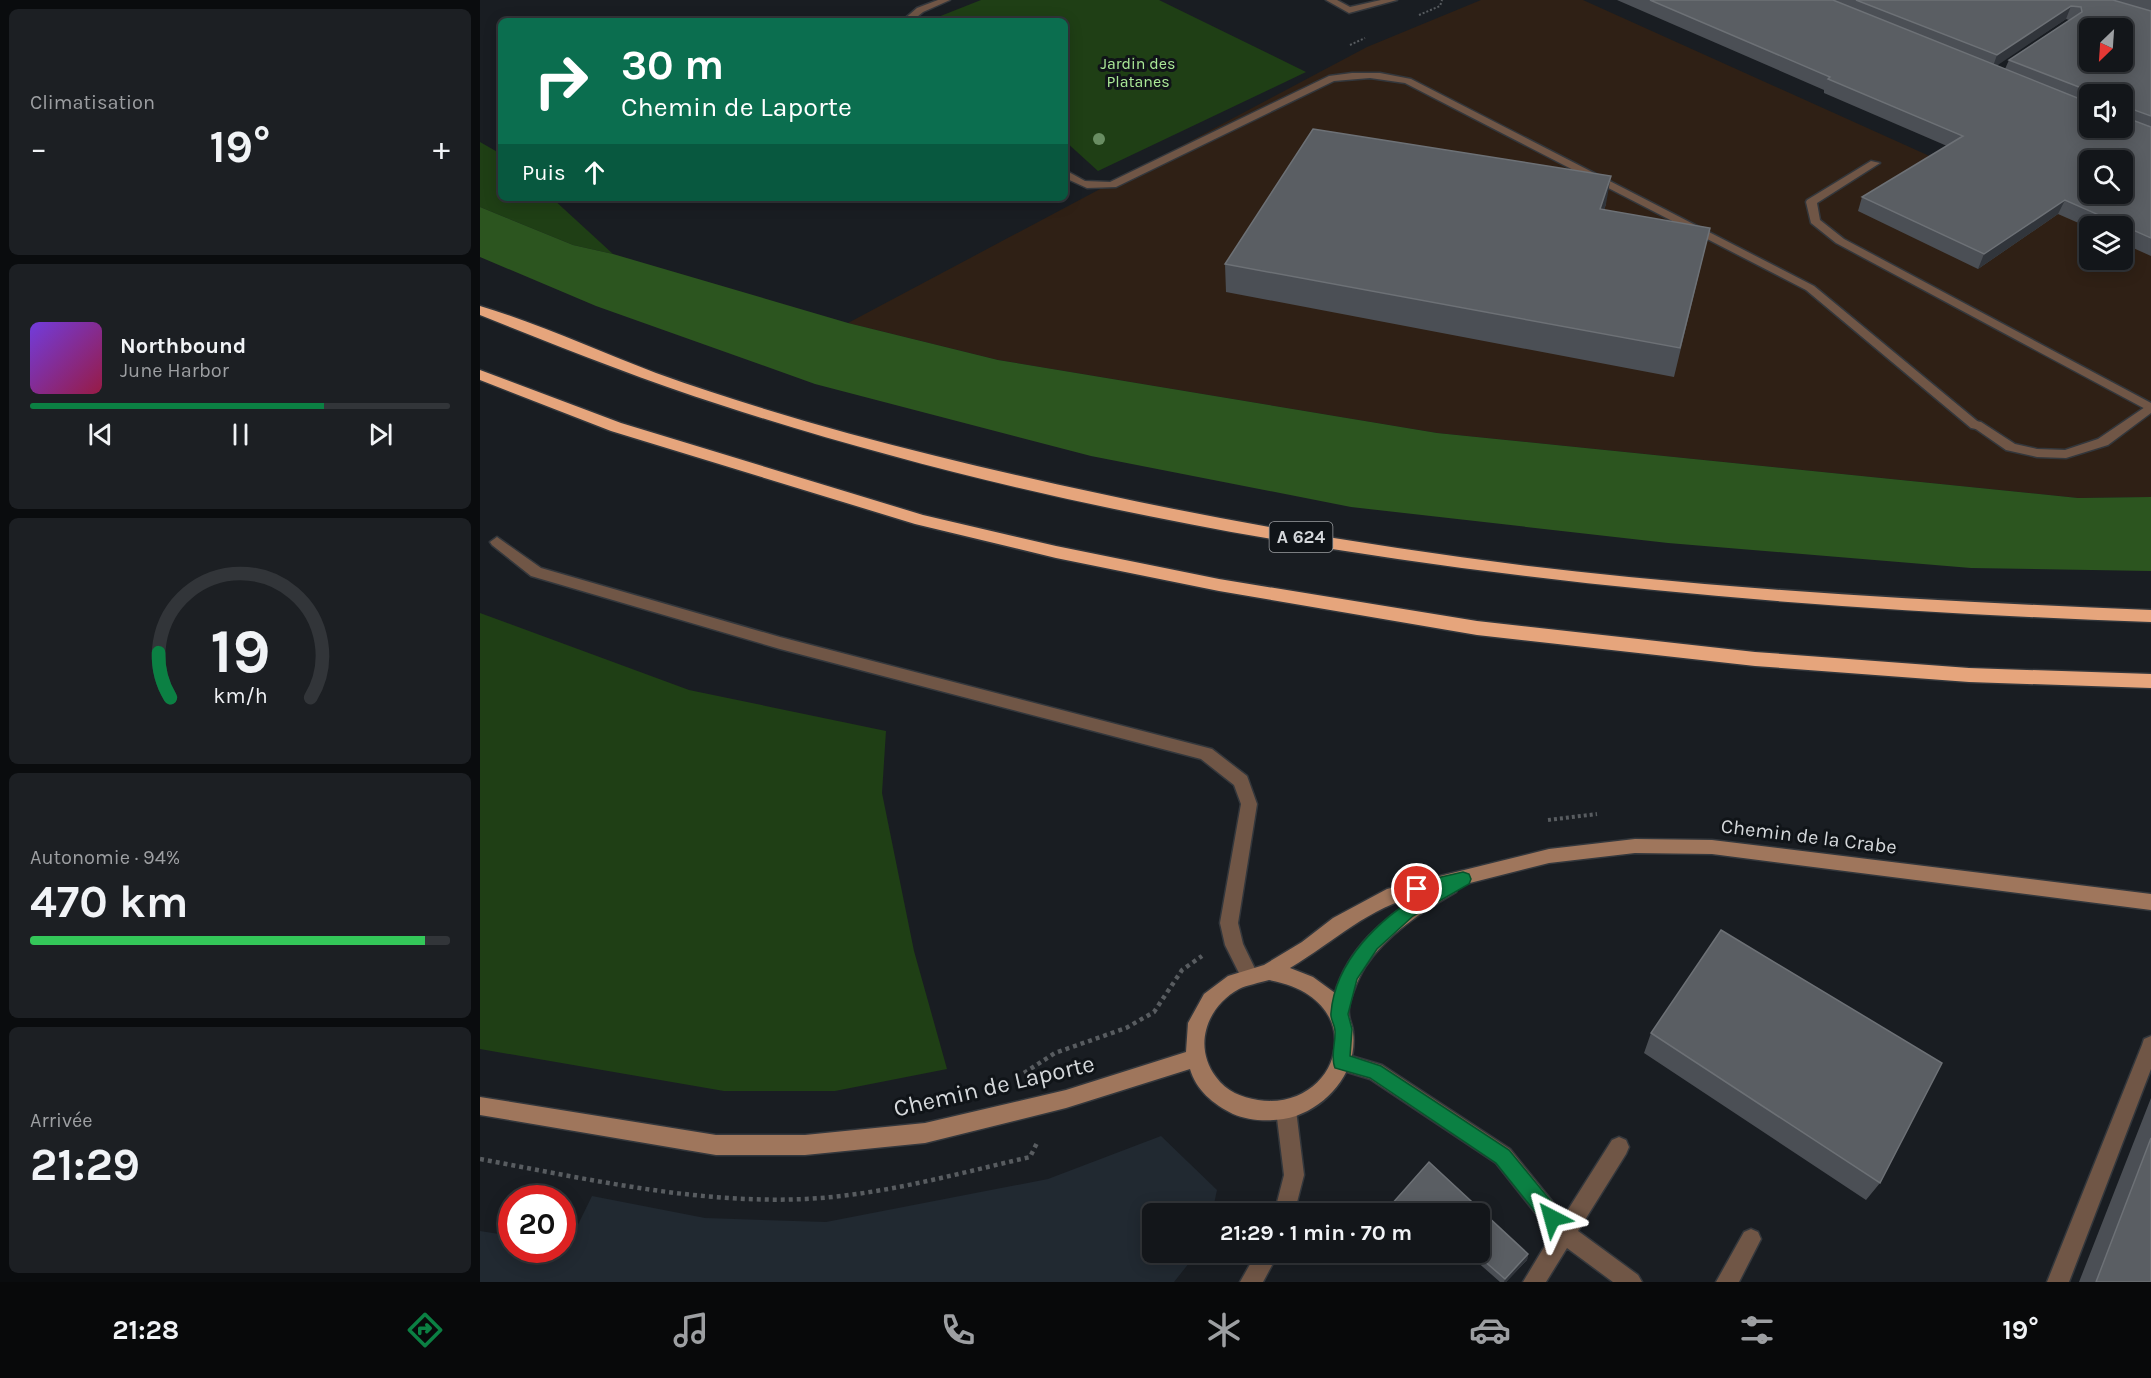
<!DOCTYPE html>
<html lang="fr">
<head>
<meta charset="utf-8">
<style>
  :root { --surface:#13161a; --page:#1c1f23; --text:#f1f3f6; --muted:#9d9fa2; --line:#323539; --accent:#0b8043 }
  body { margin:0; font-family:Karla,sans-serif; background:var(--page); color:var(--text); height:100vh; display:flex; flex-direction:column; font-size:22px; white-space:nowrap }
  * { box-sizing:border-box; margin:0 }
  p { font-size:20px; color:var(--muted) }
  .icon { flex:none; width:33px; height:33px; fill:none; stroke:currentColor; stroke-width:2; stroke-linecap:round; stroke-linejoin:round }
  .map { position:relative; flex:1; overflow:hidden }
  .panel { display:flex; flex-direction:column; gap:9px; padding:9px; background:#0a0c0e; width:480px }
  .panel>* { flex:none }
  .top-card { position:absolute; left:18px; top:18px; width:570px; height:183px; border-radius:9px; box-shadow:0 3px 15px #0003,0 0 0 2px var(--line); background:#0b6e4f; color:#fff; overflow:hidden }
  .needle { width:39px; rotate:205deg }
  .fabs { position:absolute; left:1599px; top:18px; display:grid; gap:12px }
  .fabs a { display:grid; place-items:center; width:54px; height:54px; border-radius:9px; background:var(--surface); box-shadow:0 3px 15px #0003,0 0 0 2px var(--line); font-size:30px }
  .speed { position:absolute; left:18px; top:1185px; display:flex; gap:12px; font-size:30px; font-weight:700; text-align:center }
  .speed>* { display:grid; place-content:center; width:78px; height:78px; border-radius:50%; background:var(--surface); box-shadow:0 3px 15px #0003,0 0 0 2px var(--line); line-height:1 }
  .speed .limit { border:9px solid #d22; background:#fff; color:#111 }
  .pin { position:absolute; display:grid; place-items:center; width:51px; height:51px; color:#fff; margin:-26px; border:3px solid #fff; border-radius:50%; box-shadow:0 2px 6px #0007 }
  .me { position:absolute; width:66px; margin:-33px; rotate:321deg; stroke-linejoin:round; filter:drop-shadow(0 0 4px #0008) }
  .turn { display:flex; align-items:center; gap:21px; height:126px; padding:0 24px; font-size:27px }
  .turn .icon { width:78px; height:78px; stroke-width:2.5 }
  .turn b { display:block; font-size:42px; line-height:51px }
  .then { display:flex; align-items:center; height:57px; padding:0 24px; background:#0003; gap:12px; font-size:22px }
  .big { font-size:45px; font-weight:700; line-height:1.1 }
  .panel .card { flex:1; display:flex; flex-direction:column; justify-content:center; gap:9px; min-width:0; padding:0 21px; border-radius:9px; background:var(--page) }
  .panel .dial { align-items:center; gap:0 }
  .dial svg { height:156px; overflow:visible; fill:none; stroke:var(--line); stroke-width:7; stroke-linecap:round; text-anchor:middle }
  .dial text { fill:var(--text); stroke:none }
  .song { display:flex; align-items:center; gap:18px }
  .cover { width:72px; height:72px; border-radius:9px; background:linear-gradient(135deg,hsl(260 70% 55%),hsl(340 70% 35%)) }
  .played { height:6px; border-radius:3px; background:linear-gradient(90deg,var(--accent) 70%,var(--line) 70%) }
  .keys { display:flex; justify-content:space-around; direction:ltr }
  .heat { display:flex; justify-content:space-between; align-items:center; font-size:33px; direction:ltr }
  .charge { height:9px; border-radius:4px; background:linear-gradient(90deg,#34c759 94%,var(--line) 0) }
  .trip { position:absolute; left:662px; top:1203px; width:348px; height:60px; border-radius:9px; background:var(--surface); box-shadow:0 3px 15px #0003,0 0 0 2px var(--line); font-weight:700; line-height:60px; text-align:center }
  .menu { display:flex; height:96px; justify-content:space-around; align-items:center; background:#08090a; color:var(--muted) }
  .menu .icon { width:42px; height:42px }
  .menu .active { color:var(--accent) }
  .menu b { font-size:27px; color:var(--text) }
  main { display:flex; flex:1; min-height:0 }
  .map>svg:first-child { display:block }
</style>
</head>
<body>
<main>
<section class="panel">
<div class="card"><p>Climatisation</p>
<div class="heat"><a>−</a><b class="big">19°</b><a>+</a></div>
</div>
<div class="card">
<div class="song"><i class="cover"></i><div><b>Northbound</b><p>June Harbor</p></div></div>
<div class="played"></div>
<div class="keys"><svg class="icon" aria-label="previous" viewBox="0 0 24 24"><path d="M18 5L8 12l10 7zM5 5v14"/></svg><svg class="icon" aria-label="pause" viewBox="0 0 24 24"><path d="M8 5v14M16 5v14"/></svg><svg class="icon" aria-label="next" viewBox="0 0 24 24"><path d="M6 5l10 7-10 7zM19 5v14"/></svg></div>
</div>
<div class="card dial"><svg viewBox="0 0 100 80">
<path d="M14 69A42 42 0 1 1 86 69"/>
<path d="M14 69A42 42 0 0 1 8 46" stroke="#0b8043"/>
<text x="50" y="56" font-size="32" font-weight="700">19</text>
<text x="50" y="72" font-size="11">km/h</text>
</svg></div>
<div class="card"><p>Autonomie · 94%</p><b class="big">470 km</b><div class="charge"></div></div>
<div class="card"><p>Arrivée</p><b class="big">21:29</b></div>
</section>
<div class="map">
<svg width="1671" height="1282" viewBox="0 0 1671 1282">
  <rect width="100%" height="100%" fill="#191d22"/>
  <path fill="#212931" d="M681 1136 737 1190 732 1213 672 1214V1252L717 1253 694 1282H0V1231L31 1236 32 1250H82L83 1246 87 1247 112 1196 225 1218 346 1222 568 1179Z"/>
  <path fill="#2f2015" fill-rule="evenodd" d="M1001 0H1103L1536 195 1610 194 1671 207V497L1598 498 957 433 518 360 368 323 887 47ZM1610 226H1642V260H1610Z"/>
  <path fill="#1f3f15" d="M501 0H679L826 72 618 171 585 141V21L453 19Z
    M0 142 21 154V198H72L133 254 93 245 0 207Z
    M0 613 209 690 406 731 402 793 434 951 467 1069 355 1091H244L0 1049Z"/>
  <path fill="#2c551f" d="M0 207 93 245 133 254 368 323 518 360 957 433 1598 498 1671 497V571L1491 568 1188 543 871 507 611 456 335 384 116 306 0 257Z"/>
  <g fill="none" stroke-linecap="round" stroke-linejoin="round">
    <g stroke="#33373c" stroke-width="3">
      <path id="lane" d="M458 0H470L443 12 432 21H422L437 8Z
        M846 0H857L870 7 901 0H917L869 13Z
        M872 73H900L931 79 1334 286 1502 425 1496 429 1491 428 1326 290 925 83 890 78 854 81 636 187 607 188 585 178V170L605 181 630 182 849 76Z
        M1391 161 1400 163 1337 203 1340 220 1364 239 1671 403V412L1356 243 1331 223 1326 202 1327 200Z
        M17 537 61 568 300 637 732 749 767 776 777 804 758 923 763 944 778 975 775 981 769 983 763 981 745 945 740 923 761 804 754 785 721 759 300 649 51 576 12 545 10 542Z
        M1671 1036V1069L1589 1282H1567L1662 1045 1664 1039Z
        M861 1053 902 1065 1030 1149 1084 1216 1132 1140 1139 1137 1146 1140 1149 1147 1146 1154 1098 1231 1158 1275 1162 1282H1133L1087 1248 1066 1282H1043L1072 1234 1016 1163 890 1079 854 1068 851 1062 854 1056Z
        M1271 1229 1278 1232 1281 1239 1259 1282H1236L1264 1232Z"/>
    </g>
    <g stroke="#33373c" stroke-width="3">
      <path id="street" d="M1671 403V413L1628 445 1586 458 1557 457 1526 450 1490 425 1496 421 1501 422 1535 444 1557 449 1585 450 1618 439Z
        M806 1101 813 1103 816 1110 824 1175 814 1214H794L804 1175 796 1110 799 1103Z
        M777 1252H799L783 1282H760Z"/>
    </g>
    <g stroke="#33373c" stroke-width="3">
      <path id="secondary" d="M1155 839 1232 840 1671 894V910L1232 854 1155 853 1069 863 978 886 976 892C942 912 907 934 885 967 879 977 867 1003 869 1014 869 1020 873 1026 873 1032 878 1070 850 1104 816 1116 797 1122 771 1122 753 1114 733 1104 716 1090 710 1069L586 1108 445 1143 325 1155H236L0 1115V1097L236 1135H325L445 1123 586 1090 706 1052 708 1023 724 994 748 976 784 965 822 942 853 918 907 889 1069 849ZM942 894C904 918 868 948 855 993L833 977 810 968C857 940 887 908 942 894ZM789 980C895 999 860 1112 778 1100 761 1097 747 1092 736 1077 713 1047 726 1007 759 989 767 985 779 983 789 980Z"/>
    </g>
    <g stroke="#33373c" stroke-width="3">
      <path id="highway" d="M0 306C60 324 118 351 176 373 268 406 362 433 456 456 683 512 915 554 1149 577 1323 594 1496 603 1671 610V622C1188 605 703 555 241 405 160 379 80 347 0 315Z
        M0 370 141 423 443 515 576 546 739 579 997 621 1275 652 1489 668 1671 674V688L1489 682 1275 666 997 635 739 591 576 558 435 524 131 431 0 380Z"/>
    </g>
    <path stroke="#585c60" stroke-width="2" stroke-dasharray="2 2" stroke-linecap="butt" d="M939 15 960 6 962 0
      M870 45 885 38"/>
    <path stroke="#585c60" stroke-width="4" stroke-dasharray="3 3" stroke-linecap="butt" d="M1068 820 1117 814"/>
    <path stroke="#585c60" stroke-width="4.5" stroke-dasharray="4 4" stroke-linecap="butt" d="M544 1073 575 1053 646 1028 674 1012 702 970 722 956
      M0 1159C107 1179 216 1204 326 1199 402 1195 476 1174 550 1157L558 1141"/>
    <use href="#lane" fill="#705646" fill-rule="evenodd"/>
    <use href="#street" fill="#705646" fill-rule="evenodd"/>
    <use href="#secondary" fill="#9f765c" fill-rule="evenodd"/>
    <use href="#highway" fill="#e6a57c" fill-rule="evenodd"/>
  </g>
  <circle fill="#698d62" cx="619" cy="139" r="6"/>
  <path fill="#4b4f55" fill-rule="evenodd" d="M1137 0H1633L1636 1V0H1671V256L1642 243V226H1610V228L1578 214 1498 269 1378 211 1382 197 1467 146 1344 93V90ZM1586 19 1589 20 1529 60 1525 69 1516 65ZM1610 94H1642L1610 128Z
    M1126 204 1124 210 1230 228 1194 377 746 292 745 264Z
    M1171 1033 1400 1183 1386 1200 1164 1053Z
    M1671 1098V1282H1599Z
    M949 1162 1048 1254 1047 1260 1026 1282H1020L986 1252H999Z
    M926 1252H935L931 1257Z"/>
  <path fill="#31353b" d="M1591 6 1586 19 1512 69 1517 55Z
    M1649 108 1642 122V112Z
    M1131 176 1126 204 1115 237 1120 209Z
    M1585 200 1578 214 1498 269 1504 254Z
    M1048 1254 1047 1260 1026 1282H1024L1025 1279Z"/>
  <path fill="#5a5e63" stroke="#6d7176" stroke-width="1.5" fill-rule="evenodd" d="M1170 0H1353L1610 103V128H1642V114L1644 117 1671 127V238L1585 200 1504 254 1382 197 1483 136 1348 79 1350 77ZM1610 160H1642V194H1610Z
    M1376 0H1633L1671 11V116L1649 108 1642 112V94H1617L1529 60 1602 12 1601 7 1591 6 1517 55ZM1610 28H1642V62H1610Z
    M833 129 1131 176 1120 209 1230 228 1200 348 745 264Z
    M1241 930 1462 1063 1400 1183 1171 1033Z
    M1671 1138V1282H1616Z
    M949 1162 1048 1254 1025 1279 994 1252H999V1214H903Z"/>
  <path fill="#0b8043" stroke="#07532c" stroke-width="1.5" d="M983 872 989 874 991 879 989 884 933 916 897 949 877 979 868 1014 872 1029 870 1056 901 1066 1029 1150 1079 1211 1081 1218 1079 1224 1072 1227 1065 1224 1016 1163 890 1078 855 1068C850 1056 856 1043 855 1031 855 1025 850 1019 851 1013 855 961 900 918 942 894H931L929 889 931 884Z"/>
  <g text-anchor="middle" stroke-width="6" stroke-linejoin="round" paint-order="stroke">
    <g font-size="16" fill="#aae897" stroke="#101418">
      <text x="658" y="69">Jardin des<tspan x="658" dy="18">Platanes</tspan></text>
    </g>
    <rect fill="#101418" stroke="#9a9da0" stroke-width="1.5" x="789.5" y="522" width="63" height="30" rx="4.5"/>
    <g font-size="18" font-weight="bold" fill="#d5d8db">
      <text x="821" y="543">A 624</text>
    </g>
    <g font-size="20" fill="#d5d8db" stroke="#101418">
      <text transform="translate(1329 836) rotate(7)" y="7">Chemin de la Crabe</text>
    </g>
    <g font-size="24" fill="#d5d8db" stroke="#101418">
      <text transform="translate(514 1086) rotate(-13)" y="8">Chemin de Laporte</text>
    </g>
  </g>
</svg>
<div class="fabs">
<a><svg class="needle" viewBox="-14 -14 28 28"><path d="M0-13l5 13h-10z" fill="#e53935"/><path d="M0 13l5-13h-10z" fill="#9d9fa2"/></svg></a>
<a><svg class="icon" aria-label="sound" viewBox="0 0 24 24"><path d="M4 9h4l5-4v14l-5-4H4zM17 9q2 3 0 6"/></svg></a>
<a><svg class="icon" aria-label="search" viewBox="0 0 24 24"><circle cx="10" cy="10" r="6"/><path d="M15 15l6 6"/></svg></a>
<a><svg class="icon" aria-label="layers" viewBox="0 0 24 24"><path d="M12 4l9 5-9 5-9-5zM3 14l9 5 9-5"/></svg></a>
</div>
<div class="speed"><div class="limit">20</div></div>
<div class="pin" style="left:937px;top:889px;background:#d93025"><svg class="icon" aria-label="arrive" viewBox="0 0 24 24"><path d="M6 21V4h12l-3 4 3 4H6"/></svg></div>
<svg class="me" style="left:1072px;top:1218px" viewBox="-20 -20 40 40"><path d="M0-17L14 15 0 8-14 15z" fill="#0b8043" stroke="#fff" stroke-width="4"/></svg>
<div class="trip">21:29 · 1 min · 70 m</div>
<div class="top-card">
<div class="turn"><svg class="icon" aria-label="right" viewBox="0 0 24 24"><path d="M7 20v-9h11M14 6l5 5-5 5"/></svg><div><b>30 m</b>Chemin de Laporte</div></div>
<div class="then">Puis<svg class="icon" aria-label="ahead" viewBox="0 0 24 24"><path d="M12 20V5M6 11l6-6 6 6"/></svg></div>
</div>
</div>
</main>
<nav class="menu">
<b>21:28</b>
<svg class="icon active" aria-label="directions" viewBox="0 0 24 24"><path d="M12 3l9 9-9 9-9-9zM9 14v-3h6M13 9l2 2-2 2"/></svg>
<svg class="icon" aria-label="music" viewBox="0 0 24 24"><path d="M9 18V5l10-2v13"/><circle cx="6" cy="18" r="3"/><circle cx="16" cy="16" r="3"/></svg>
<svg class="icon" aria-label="phone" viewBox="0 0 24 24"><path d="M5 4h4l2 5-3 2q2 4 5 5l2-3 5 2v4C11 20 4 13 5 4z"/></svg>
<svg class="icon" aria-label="climate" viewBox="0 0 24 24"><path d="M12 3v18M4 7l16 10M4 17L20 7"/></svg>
<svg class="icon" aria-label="car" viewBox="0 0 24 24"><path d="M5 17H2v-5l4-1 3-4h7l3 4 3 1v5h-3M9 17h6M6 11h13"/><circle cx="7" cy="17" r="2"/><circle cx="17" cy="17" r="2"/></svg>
<svg class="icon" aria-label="filters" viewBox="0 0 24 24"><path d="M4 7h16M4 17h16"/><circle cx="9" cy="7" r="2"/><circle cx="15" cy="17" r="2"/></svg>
<b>19°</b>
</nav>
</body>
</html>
